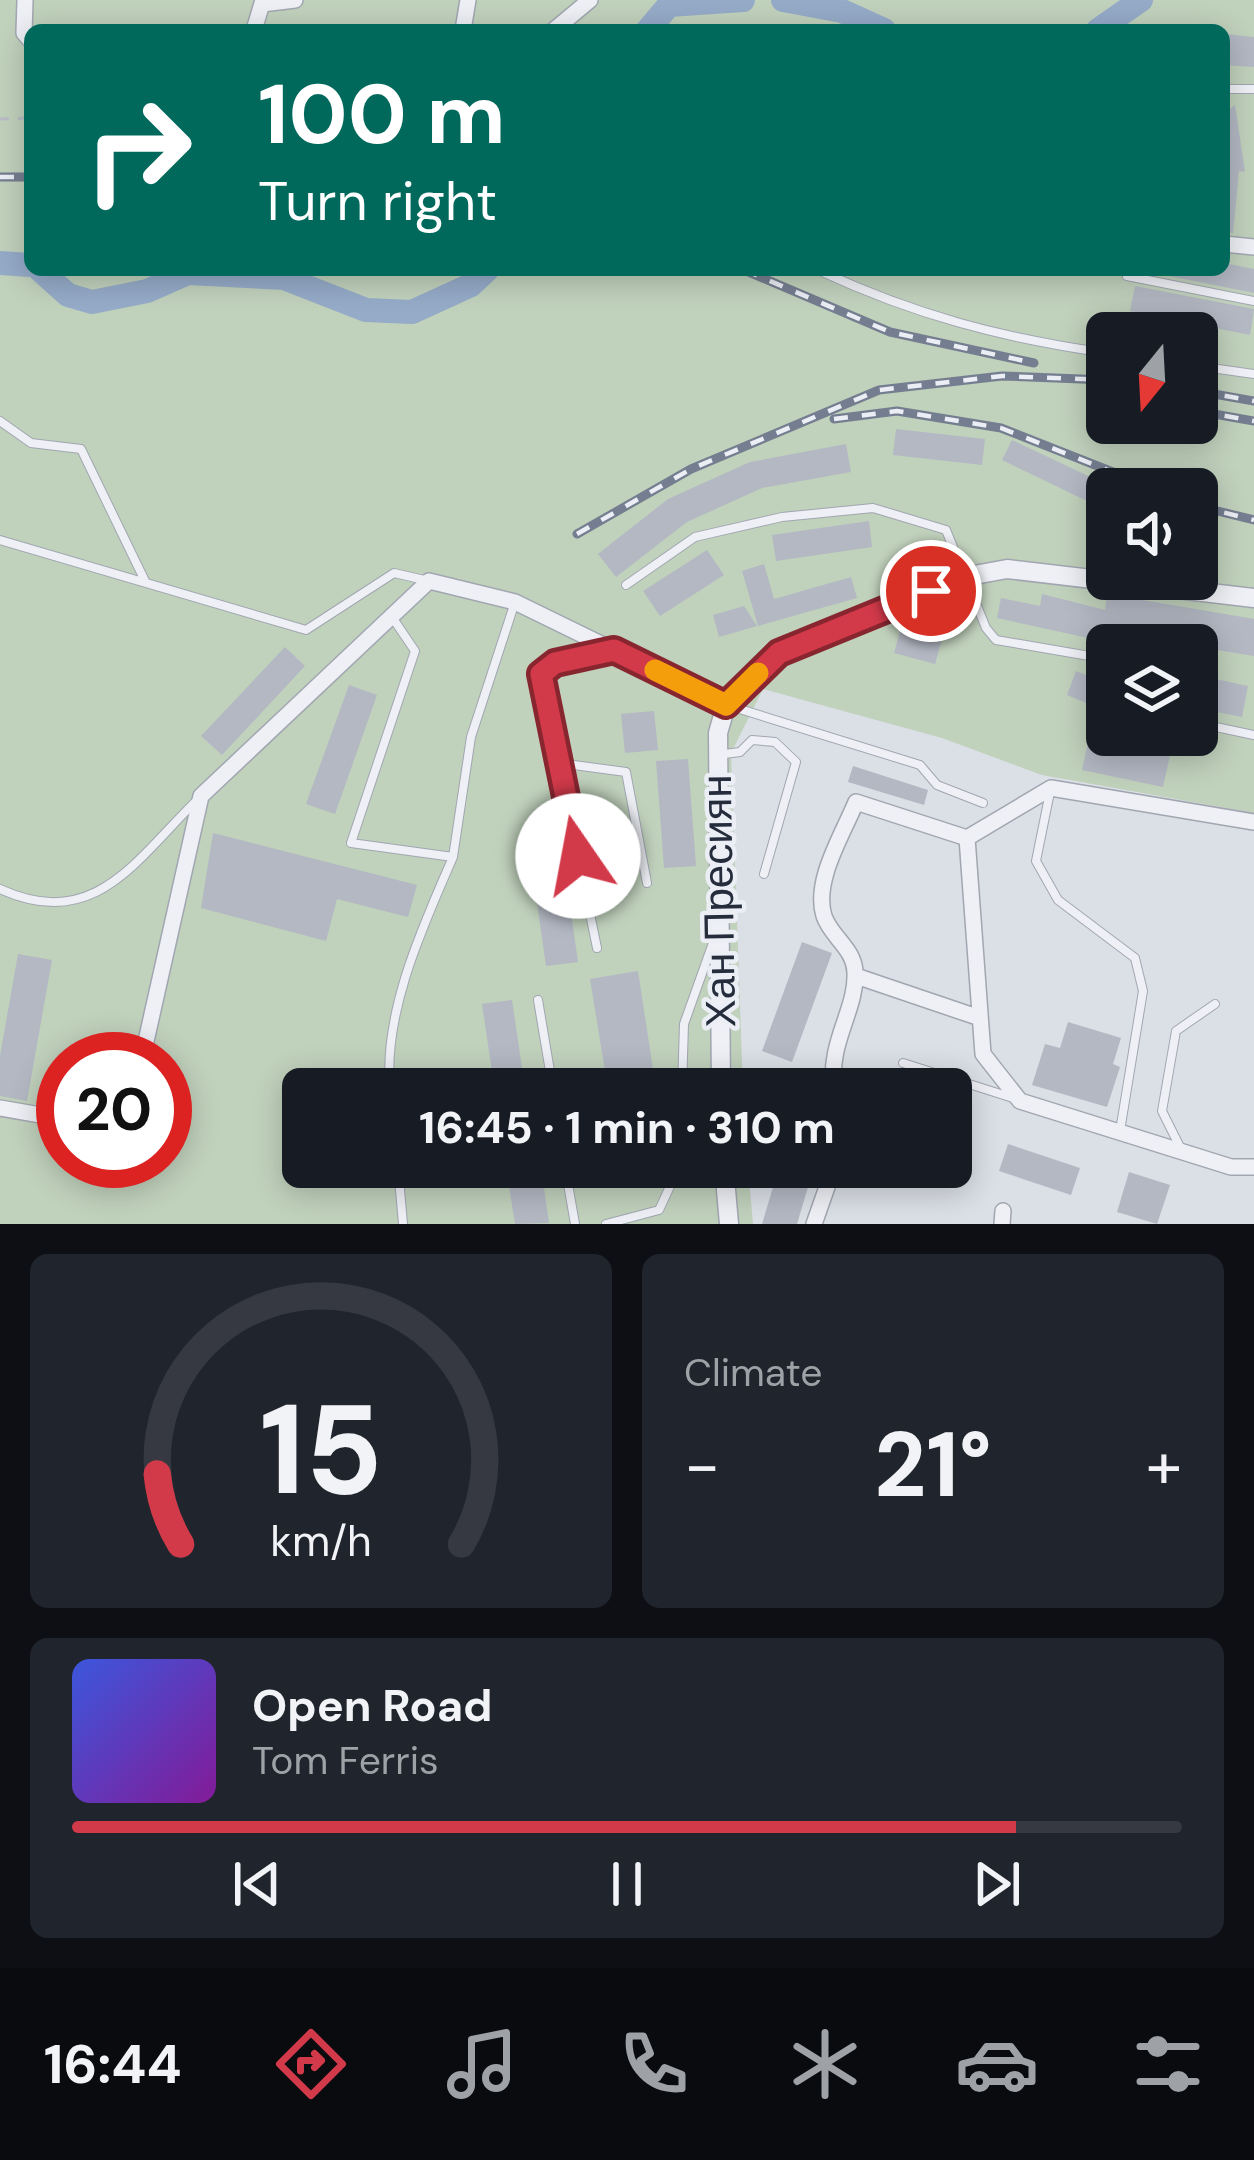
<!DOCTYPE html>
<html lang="en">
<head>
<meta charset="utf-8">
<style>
  :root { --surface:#171b24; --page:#20242c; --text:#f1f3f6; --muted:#9ea1a6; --line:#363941; --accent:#d23a4a }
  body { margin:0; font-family:"DM Sans",sans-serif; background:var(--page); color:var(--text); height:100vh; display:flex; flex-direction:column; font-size:45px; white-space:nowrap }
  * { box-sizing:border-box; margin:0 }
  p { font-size:39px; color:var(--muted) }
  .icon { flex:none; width:66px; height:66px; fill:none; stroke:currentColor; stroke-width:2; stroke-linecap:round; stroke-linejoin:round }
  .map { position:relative; height:1224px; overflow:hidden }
  .drawer { display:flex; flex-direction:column; gap:30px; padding:30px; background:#0d0f14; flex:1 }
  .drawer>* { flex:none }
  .top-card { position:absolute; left:24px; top:24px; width:1206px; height:252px; border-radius:18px; box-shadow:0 6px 30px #0003; background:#00695c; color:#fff; overflow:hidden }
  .needle { width:78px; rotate:198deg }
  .tools { position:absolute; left:1086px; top:312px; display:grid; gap:24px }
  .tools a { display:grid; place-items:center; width:132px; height:132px; border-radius:18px; background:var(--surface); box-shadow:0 6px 30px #0003; font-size:60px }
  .speed { position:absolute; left:36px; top:1032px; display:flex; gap:24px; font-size:60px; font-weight:700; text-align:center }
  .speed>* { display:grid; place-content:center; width:156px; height:156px; border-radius:50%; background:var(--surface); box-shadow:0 6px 30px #0003; line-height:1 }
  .speed .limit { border:18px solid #d22; background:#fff; color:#111 }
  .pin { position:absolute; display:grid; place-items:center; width:102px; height:102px; color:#fff; margin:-51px; border:6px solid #fff; border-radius:50%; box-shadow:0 3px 12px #0007 }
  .me { position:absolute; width:132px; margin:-66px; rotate:348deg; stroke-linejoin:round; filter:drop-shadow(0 0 9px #0008) }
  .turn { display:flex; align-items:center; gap:42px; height:252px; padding:0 36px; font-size:54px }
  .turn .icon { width:156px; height:156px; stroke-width:2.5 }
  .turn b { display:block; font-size:84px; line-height:102px }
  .big { font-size:90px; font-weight:700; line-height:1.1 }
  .drawer .widget { flex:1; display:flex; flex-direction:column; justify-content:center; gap:18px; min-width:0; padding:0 42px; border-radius:18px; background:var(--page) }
  .drawer .dial { align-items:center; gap:0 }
  .dial svg { height:312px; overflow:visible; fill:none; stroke:var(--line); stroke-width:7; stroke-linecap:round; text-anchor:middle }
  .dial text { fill:var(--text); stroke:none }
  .song { display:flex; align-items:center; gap:36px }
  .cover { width:144px; height:144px; border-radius:18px; background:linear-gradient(135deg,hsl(230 70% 55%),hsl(290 70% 35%)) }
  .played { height:12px; border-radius:6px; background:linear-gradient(90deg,var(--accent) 85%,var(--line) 85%) }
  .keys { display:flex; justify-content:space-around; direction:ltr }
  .heat { display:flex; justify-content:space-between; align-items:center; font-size:66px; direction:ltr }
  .drawer .tiles { flex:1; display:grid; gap:30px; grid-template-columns:1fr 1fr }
  .widget:last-child { grid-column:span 2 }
  .trip { position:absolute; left:282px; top:1068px; width:690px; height:120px; border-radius:18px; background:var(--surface); box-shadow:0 6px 30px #0003; font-weight:700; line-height:120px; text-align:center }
  .tab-bar { display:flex; height:192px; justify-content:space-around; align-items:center; background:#090b0e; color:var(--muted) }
  .tab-bar .icon { width:84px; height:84px }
  .tab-bar .active { color:var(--accent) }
  .tab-bar b { font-size:54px; color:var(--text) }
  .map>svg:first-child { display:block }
</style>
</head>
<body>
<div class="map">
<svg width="1254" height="1224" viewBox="0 0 1254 1224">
  <rect width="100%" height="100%" fill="#dbdfe6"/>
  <path fill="#c0d1bc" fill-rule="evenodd" d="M0 0H1254V813L1042 775 942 738 763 689 731 753 743 1089H303V1167H748L753 1224H0ZM30 30H1224V270H30ZM1107 333H1197V423H1107ZM1107 489H1197V579H1107ZM1107 645H1197V735H1107ZM63 1059H165V1161H63Z"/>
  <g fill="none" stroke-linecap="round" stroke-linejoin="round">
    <path stroke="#95abc8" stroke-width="24" d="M783 0 842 11 884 30
      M648 30 669 5 743 0
      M1098 30 1141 0
      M0 263 30 265
      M40 270 68 295 92 302 147 291 188 273 284 278 366 310 412 312 471 285 487 270"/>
  </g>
  <path fill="#b3b8c3" d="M1225 34 1254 37V67L1224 65Z
    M1235 105 1245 172 1239 171 1233 233 1224 232V114Z
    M1224 263 1254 269V293L1139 270H1224Z
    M1135 286 1254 309 1250 335 1130 311Z
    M896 429 985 439 982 465 893 455Z
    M1012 440 1099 481 1089 502 1002 460Z
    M846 444 851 472 762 488 687 522 616 577 598 554 668 499 750 462Z
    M869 521 872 547 776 561 772 535Z
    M707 550 724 575 660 616 643 591Z
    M764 564 774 599 851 577 857 598 758 626 742 571Z
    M1042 594 1105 610 1107 594 1254 619V656L1175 643 1120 645 997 618 1001 598 1040 606Z
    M744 606 757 626 719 637 713 615Z
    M915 612 947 621 935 664 894 653 904 617Z
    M285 647 305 666 222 755 201 736Z
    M1076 671 1107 683 1099 708 1067 695Z
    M1197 675 1248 686 1242 717 1197 708Z
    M349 685 377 695 335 814 306 804Z
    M654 711 658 750 625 753 621 714Z
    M1091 729 1172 746 1163 787 1082 770Z
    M688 759 696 866 664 868 656 761Z
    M853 766 928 790 924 805 848 782Z
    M213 833 417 885 408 917 337 899 326 941 201 908Z
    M564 863 578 962 546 966 532 867Z
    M802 942 832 953 792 1062 762 1051Z
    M18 954 52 960 27 1101 0 1096V1056Z
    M638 971 656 1089H608L590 979Z
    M512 1000 524 1081 494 1085 482 1004Z
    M1068 1022 1121 1038 1113 1064 1120 1067 1107 1107 1032 1085 1045 1044 1060 1048Z
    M1008 1144 1080 1168 1071 1195 999 1171Z
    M506 1167H541L549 1223 515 1224Z
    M779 1167H814L797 1224H762Z
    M1129 1172 1170 1185 1157 1224 1117 1212Z"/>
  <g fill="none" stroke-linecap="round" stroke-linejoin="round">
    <g stroke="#a1a6b0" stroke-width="10">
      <path id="service" d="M1224 89H1254
        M818 270C915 315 1001 338 1107 353
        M1127 276 1254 301
        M1197 366 1254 374
        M0 421 31 443 81 449 145 581
        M0 540 306 630 394 573 429 581
        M626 585 695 537 782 517 873 508 946 530 986 628 996 640 1107 659
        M392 617 415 651 351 843 453 857 471 737 515 602
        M730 706 920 765 937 785 983 803
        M1197 723 1254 735
        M717 755 740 752 752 740 775 742 796 762 764 874
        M559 763 626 772 647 883
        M1050 792 1036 861 1058 900 1135 958 1143 991 1120 1131
        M0 889C94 932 135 861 196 801
        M597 948 541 674 555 663 609 651
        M538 1000 553 1089
        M903 1063 1013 1098
        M390 1089C383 1012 423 926 453 857
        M682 1089 684 1024 714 940
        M1182 1151 1162 1111 1176 1031 1215 1004
        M398 1167 403 1224
        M565 1167 575 1224
        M606 1224 659 1210 679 1167"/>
    </g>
    <g stroke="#a1a6b0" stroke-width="18">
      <path id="minor" d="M25 0 24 33 30 40
        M262 4 295 0
        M254 30 263 0
        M463 30 468 0
        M554 30 590 0
        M1224 244 1254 247
        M967 838 983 1054 1020 1101 1231 1167H1254
        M967 838 1051 788 1254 822
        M856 976 980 1018
        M142 1059 201 796 429 581 515 602 726 705
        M834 1089C828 1041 857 1010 855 972 854 948 831 937 824 916 813 881 843 834 856 802L967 838
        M0 1108 46 1116 63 1126
        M814 1224 834 1167
        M1002 1224 1003 1211"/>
    </g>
    <g stroke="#a1a6b0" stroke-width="21">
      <path id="tertiary" d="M721 1089 718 733 726 705 779 653 969 576 1007 569 1254 598
        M724 1167 729 1224"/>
    </g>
    <path stroke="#babdc5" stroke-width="3" stroke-dasharray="9 9" stroke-linecap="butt" d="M0 119 30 118"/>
    <use href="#service" stroke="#eef0f5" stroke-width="8"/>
    <use href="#minor" stroke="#eef0f5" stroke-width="15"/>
    <use href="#tertiary" stroke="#eef0f5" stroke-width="18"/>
    <g stroke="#757e90" stroke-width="9">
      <path id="rail" d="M0 177H30
        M744 270 890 332 1034 363
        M1197 391 1254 401
        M1197 411 1254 421
        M834 419 897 411 1001 428 1156 489
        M1197 506 1254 520
        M577 534 691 469 879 390 1002 376 1107 380"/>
    </g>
    <use href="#rail" stroke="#ebeef4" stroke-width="4.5" stroke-dasharray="14" stroke-linecap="butt"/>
  </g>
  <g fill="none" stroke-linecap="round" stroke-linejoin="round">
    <g stroke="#882630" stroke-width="30">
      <path id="route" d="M578 856 541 674 555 663 614 650 726 705 779 653 931 591"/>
    </g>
    <use href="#route" stroke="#d23a4a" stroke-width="21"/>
    <path stroke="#f59e0b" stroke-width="21" d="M655 670 726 705 758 673"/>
  </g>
  <g text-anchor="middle" stroke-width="9" stroke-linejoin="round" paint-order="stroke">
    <g font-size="42" fill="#252d3d" stroke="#ebeef4">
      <text transform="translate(718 901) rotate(-91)" y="15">Хан Пресиян</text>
    </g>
  </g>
</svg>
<div class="tools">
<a><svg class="needle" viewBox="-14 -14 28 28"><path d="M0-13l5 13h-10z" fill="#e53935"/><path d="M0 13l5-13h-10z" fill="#9ea1a6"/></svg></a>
<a><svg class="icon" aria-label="sound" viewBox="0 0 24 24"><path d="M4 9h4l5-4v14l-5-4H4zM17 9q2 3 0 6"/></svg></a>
<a><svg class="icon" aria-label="layers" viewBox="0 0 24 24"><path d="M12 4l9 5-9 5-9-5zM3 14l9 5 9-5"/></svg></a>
</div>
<div class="speed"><div class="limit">20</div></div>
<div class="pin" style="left:931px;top:591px;background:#d93025"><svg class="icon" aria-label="arrive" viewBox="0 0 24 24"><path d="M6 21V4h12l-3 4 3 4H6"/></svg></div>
<svg class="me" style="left:578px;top:856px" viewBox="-20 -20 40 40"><circle r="19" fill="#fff"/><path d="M0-13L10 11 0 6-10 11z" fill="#d23a4a"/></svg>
<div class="trip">16:45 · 1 min · 310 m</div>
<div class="top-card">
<div class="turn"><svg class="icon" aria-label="right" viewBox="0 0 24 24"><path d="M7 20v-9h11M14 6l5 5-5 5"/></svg><div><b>100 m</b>Turn right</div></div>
</div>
</div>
<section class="drawer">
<div class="tiles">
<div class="widget dial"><svg viewBox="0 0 100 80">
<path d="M14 69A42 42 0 1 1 86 69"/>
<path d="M14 69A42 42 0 0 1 8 51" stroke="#d23a4a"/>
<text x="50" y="56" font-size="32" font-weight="700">15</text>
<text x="50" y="72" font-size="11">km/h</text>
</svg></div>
<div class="widget"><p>Climate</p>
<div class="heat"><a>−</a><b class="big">21°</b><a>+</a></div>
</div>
<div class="widget">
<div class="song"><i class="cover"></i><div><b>Open Road</b><p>Tom Ferris</p></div></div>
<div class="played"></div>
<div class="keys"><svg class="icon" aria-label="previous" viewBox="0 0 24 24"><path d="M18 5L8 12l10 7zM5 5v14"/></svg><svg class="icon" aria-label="pause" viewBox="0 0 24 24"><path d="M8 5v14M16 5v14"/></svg><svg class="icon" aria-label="next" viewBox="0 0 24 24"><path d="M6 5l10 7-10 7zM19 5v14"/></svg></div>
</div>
</div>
</section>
<nav class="tab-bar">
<b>16:44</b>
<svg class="icon active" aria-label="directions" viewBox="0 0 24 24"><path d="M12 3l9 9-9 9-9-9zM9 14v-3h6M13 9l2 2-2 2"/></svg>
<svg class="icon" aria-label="music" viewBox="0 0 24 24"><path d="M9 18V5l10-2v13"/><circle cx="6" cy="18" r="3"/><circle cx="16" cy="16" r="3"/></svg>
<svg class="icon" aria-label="phone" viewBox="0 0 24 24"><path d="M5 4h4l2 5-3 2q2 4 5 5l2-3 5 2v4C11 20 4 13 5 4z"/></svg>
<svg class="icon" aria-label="climate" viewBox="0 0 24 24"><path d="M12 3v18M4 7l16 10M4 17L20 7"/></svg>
<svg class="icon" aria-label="car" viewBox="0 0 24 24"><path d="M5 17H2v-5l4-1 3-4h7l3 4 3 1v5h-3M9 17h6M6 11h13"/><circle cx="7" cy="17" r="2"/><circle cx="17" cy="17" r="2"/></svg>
<svg class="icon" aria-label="filters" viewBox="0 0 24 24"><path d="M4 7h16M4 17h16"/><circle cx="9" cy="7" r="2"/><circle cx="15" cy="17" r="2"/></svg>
</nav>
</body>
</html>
